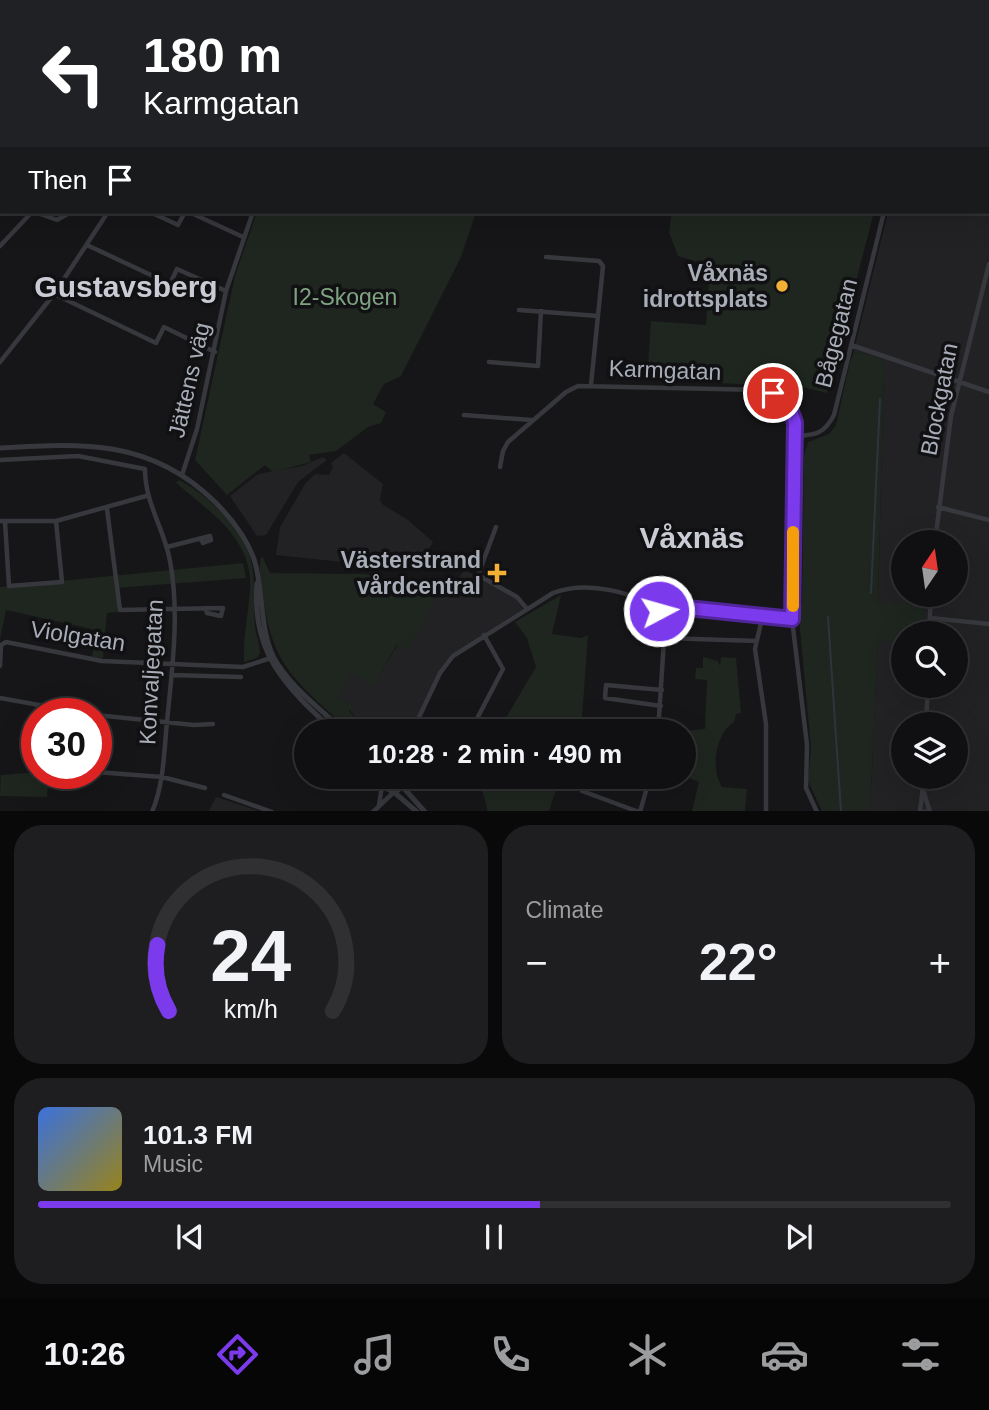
<!DOCTYPE html>
<html lang="en">
<head>
<meta charset="utf-8">
<style>
  :root { --surface:#101012; --page:#1e1e20; --text:#f1f3f6; --muted:#9c9d9f; --line:#303032; --accent:#7c3aed }
  body { margin:0; font-family:Helvetica,sans-serif; background:var(--page); color:var(--text); height:100vh; display:flex; flex-direction:column; font-size:26px; white-space:nowrap }
  * { box-sizing:border-box; margin:0 }
  p { font-size:23px; color:var(--muted) }
  .icon { flex:none; width:38px; height:38px; fill:none; stroke:currentColor; stroke-width:2; stroke-linecap:round; stroke-linejoin:round }
  .map { position:relative; height:811px; overflow:hidden }
  .side { display:flex; flex-direction:column; gap:14px; padding:14px; background:#09090a; flex:1 }
  .side>* { flex:none }
  .guide { position:absolute; left:0px; top:0px; width:990px; height:214px; box-shadow:0 7px 28px #0002,0 0 0 2px var(--line); background:#202124; color:#fff; overflow:hidden }
  .needle { width:46px; rotate:13deg }
  .fabs { position:absolute; left:891px; top:530px; display:grid; gap:14px }
  .fabs a { display:grid; place-items:center; width:77px; height:77px; border-radius:50%; background:var(--surface); box-shadow:0 7px 28px #0002,0 0 0 2px var(--line); font-size:35px }
  .speed { position:absolute; left:21px; top:698px; display:flex; gap:14px; font-size:35px; font-weight:700; text-align:center }
  .speed>* { display:grid; place-content:center; width:91px; height:91px; border-radius:50%; background:var(--surface); box-shadow:0 7px 28px #0002,0 0 0 2px var(--line); line-height:1 }
  .speed .limit { border:10px solid #d22; background:#fff; color:#111 }
  .pin { position:absolute; display:grid; place-items:center; width:60px; height:60px; color:#fff; margin:-30px; border:4px solid #fff; border-radius:50%; box-shadow:0 2px 7px #0007 }
  .me { position:absolute; width:77px; margin:-38px; rotate:84deg; stroke-linejoin:round; filter:drop-shadow(0 0 5px #0008) }
  .turn { display:flex; align-items:center; gap:24px; height:147px; padding:0 28px; font-size:32px }
  .turn .icon { width:91px; height:91px; stroke-width:2.5 }
  .turn b { display:block; font-size:49px; line-height:60px }
  .then { display:flex; align-items:center; height:66px; padding:0 28px; background:#0003; gap:14px; font-size:26px }
  .big { font-size:52px; font-weight:700; line-height:1.1 }
  .side .widget { flex:1; display:flex; flex-direction:column; justify-content:center; gap:10px; min-width:0; padding:0 24px; border-radius:28px; background:var(--page) }
  .side .dial { align-items:center; gap:0 }
  .dial svg { height:182px; overflow:visible; fill:none; stroke:var(--line); stroke-width:7; stroke-linecap:round; text-anchor:middle }
  .dial text { fill:var(--text); stroke:none }
  .song { display:flex; align-items:center; gap:21px }
  .cover { width:84px; height:84px; border-radius:10px; background:linear-gradient(135deg,hsl(220 70% 55%),hsl(50 70% 35%)) }
  .played { height:7px; border-radius:4px; background:linear-gradient(90deg,var(--accent) 55%,var(--line) 55%) }
  .keys { display:flex; justify-content:space-around; direction:ltr }
  .heat { display:flex; justify-content:space-between; align-items:center; font-size:38px; direction:ltr }
  .side .tiles { flex:1; display:grid; gap:14px; grid-template-columns:1fr 1fr }
  .widget:last-child { grid-column:span 2 }
  .trip { position:absolute; left:294px; top:719px; width:402px; height:70px; border-radius:35px; background:var(--surface); box-shadow:0 7px 28px #0002,0 0 0 2px var(--line); font-weight:700; line-height:70px; text-align:center }
  .dock { display:flex; height:112px; justify-content:space-around; align-items:center; background:#060607; color:var(--muted) }
  .dock .icon { width:49px; height:49px }
  .dock .current { color:var(--accent) }
  .dock b { font-size:32px; color:var(--text) }
  .map>svg:first-child { display:block }
</style>
</head>
<body>
<div class="map">
<svg width="989" height="812" viewBox="0 0 989 812">
  <rect width="100%" height="100%" fill="#161618"/>
  <path fill="#222225" fill-rule="evenodd" d="M989 52V811H870L878 640 903 643V686H956V634L924 633V605L878 603 884 364 859 352 853 354 888 212H989ZM903 542H956V595H903ZM903 724H956V777H903Z
    M344 453 383 484 380 500 382 504 408 520 433 542 418 570 276 555 280 527 305 484 315 474 329 475 333 467 331 463Z
    M323 457 327 460 298 482 266 535 257 536 230 496 258 474 302 466Z
    M465 570 515 598 523 609 451 655 410 731H368L338 697 350 672 374 684 398 644 408 649 438 591 444 593Z
    M216 797 259 811H209Z"/>
  <path fill="#1e261f" d="M0 0H188L2 2 0 193Z
    M274 0H702V2H276Z
    M711 0H989V52V2Z
    M257 212H476L461 257 401 376 384 384 373 404 386 412 381 423 368 427 336 451 309 455 311 462 273 472 265 465 227 495 195 460 235 276Z
    M672 212H874L827 393 765 378 763 385 647 380 651 321 706 325 710 266 678 256 669 232Z
    M859 352 878 357 884 364 878 602 924 605V633L903 634V643L878 641 870 811H822L808 781 811 748 798 607 802 605 804 456 808 442 829 434 836 425 850 362 853 354Z
    M179 480C207 494 243 529 251 560 256 581 253 605 255 626 256 635 260 644 260 653L257 658 244 662C243 638 248 615 250 591 254 539 211 513 176 483Z
    M262 556 270 573 365 574 441 587 408 650 397 644 374 685 350 673 338 697 352 705 349 711 368 731H349C299 682 271 669 263 593 262 582 257 567 262 556Z
    M243 563 246 578 116 588 118 612 107 613 103 658 92 657 96 630 6 610 0 640V587Z
    M561 595 552 634 581 638 588 635 581 731H498L536 667 527 638 515 622Z
    M703 657 718 661 720 666 721 657 736 658 741 713 736 714 734 722C716 733 710 769 722 787L747 789 745 811H692L699 782 684 776V732L682 731 705 729 707 680 695 679 696 668H703Z
    M27 773 49 774 47 797 0 796 1 775Z
    M481 777H560L549 811 488 812 483 793 477 786Z"/>
  <g fill="none" stroke-linecap="round" stroke-linejoin="round">
    <path stroke="#2c353c" stroke-width="2" d="M871 593 880 399
      M828 617 841 812"/>
    <path stroke="#37383d" stroke-width="4.5" d="M195 0 198 2
      M707 2V0
      M35 212 57 220 71 212
      M150 212 178 225 185 212
      M189 212 243 237
      M87 245 170 284 177 269 226 291
      M0 246 32 212
      M546 257 599 261 603 266 591 385
      M54 294 156 343 164 327 215 352
      M519 310 598 316
      M851 345 989 392
      M0 362 54 294 108 212
      M489 362 538 366 541 311
      M464 415 531 420
      M796 436C816 435 824 434 834 415L884 212
      M0 460 78 456 145 469C145 504 164 528 170 561 180 614 172 669 167 722 164 751 164 784 152 812
      M500 467 503 451 508 442 566 392 578 386 762 390 783 399 795 423 792 619 807 745 806 788 817 812
      M182 475 197 429 226 291 253 212
      M938 507 989 520
      M107 509 120 610 223 608 221 616 207 613 205 608
      M0 521H56L146 496
      M5 522 9 586 62 582 56 521
      M496 527 478 575 517 597 527 609
      M935 542 951 416 989 264
      M167 547 210 536 211 540 203 543 201 539
      M763 614 755 649 766 724V812
      M662 615 678 607 792 619
      M930 618 989 624
      M929 634 931 595
      M664 638 757 641
      M0 666 1 645 6 642 102 661 243 667 271 658
      M172 675 241 677
      M0 698 89 714
      M661 706 605 698 606 685 662 690
      M96 715 194 725 213 724
      M926 724 928 686
      M412 732 440 673 453 656 553 593C585 581 637 590 662 615
      M470 732 503 669 484 635
      M658 732 665 625 662 615
      M96 772 162 777 205 788
      M586 778 582 791 639 812
      M924 793 930 812
      M224 795 272 812
      M379 805 382 786
      M373 812 394 792
      M640 812 650 777
      M920 812 924 777"/>
    <path stroke="#37383d" stroke-width="5" d="M0 448C83 443 151 439 215 502 231 518 246 537 254 559 264 590 259 628 274 658 290 687 321 709 345 732
      M257 583C251 654 286 687 335 732
      M379 777 381 785 395 793 402 786 400 777
      M402 786 425 812
      M395 793 417 812
      M924 812H926"/>
  </g>
  <g fill="none" stroke-linecap="round" stroke-linejoin="round">
    <g stroke="#51269a" stroke-width="18">
      <path id="route" d="M659 611 662 615 678 607 792 619 795 423C791 409 786 401 773 393"/>
    </g>
    <use href="#route" stroke="#7c3aed" stroke-width="12"/>
    <path stroke="#f59e0b" stroke-width="12" d="M793 606V532"/>
  </g>
  <g fill="#f2b134" stroke="#111113" stroke-width="2.5">
    <circle cx="782" cy="286" r="7"/>
    <path d="M493.5 562.5h7v7h7v7h-7v7h-7v-7h-7v-7h7z"/>
  </g>
  <g text-anchor="middle" stroke-width="7" stroke-linejoin="round" paint-order="stroke">
    <g font-size="23" font-weight="bold" fill="#a8adb8" stroke="#111113" text-anchor="end">
      <text x="768" y="281">Våxnäs<tspan x="768" dy="26">idrottsplats</tspan></text>
      <text x="481" y="568">Västerstrand<tspan x="481" dy="26">vårdcentral</tspan></text>
    </g>
    <g font-size="23" fill="#7fa381" stroke="#111113">
      <text x="345" y="305">I2-Skogen</text>
    </g>
    <g font-size="23" fill="#a8adb8" stroke="#111113">
      <text transform="translate(836 333) rotate(-76)" y="8">Bågegatan</text>
      <text transform="translate(665 370) rotate(2)" y="8">Karmgatan</text>
      <text transform="translate(189 380) rotate(-77)" y="8">Jättens väg</text>
      <text transform="translate(939 399) rotate(-79)" y="8">Blockgatan</text>
      <text transform="translate(78 636) rotate(9)" y="8">Violgatan</text>
      <text transform="translate(151 672) rotate(-87)" y="8">Konvaljegatan</text>
    </g>
    <g font-size="30" font-weight="bold" fill="#c9ccd4" stroke="#111113">
      <text x="126" y="297">Gustavsberg</text>
      <text x="692" y="548">Våxnäs</text>
    </g>
  </g>
</svg>
<div class="fabs">
<a><svg class="needle" viewBox="-14 -14 28 28"><path d="M0-13l5 13h-10z" fill="#e53935"/><path d="M0 13l5-13h-10z" fill="#9c9d9f"/></svg></a>
<a><svg class="icon" aria-label="search" viewBox="0 0 24 24"><circle cx="10" cy="10" r="6"/><path d="M15 15l6 6"/></svg></a>
<a><svg class="icon" aria-label="layers" viewBox="0 0 24 24"><path d="M12 4l9 5-9 5-9-5zM3 14l9 5 9-5"/></svg></a>
</div>
<div class="speed"><div class="limit">30</div></div>
<div class="pin" style="left:773px;top:393px;background:#d93025"><svg class="icon" aria-label="arrive" viewBox="0 0 24 24"><path d="M6 21V4h12l-3 4 3 4H6"/></svg></div>
<svg class="me" style="left:659px;top:611px" viewBox="-20 -20 40 40"><circle r="17" fill="#7c3aed" stroke="#fff" stroke-width="3"/><path d="M0-11L8 9 0 5-8 9z" fill="#fff"/></svg>
<div class="trip">10:28 · 2 min · 490 m</div>
<div class="guide">
<div class="turn"><svg class="icon" aria-label="left" viewBox="0 0 24 24"><path d="M17 20v-9H6M10 6l-5 5 5 5"/></svg><div><b>180 m</b>Karmgatan</div></div>
<div class="then">Then<svg class="icon" aria-label="arrive" viewBox="0 0 24 24"><path d="M6 21V4h12l-3 4 3 4H6"/></svg></div>
</div>
</div>
<section class="side">
<div class="tiles">
<div class="widget dial"><svg viewBox="0 0 100 80">
<path d="M14 69A42 42 0 1 1 86 69"/>
<path d="M14 69A42 42 0 0 1 9 40" stroke="#7c3aed"/>
<text x="50" y="56" font-size="32" font-weight="700">24</text>
<text x="50" y="72" font-size="11">km/h</text>
</svg></div>
<div class="widget"><p>Climate</p>
<div class="heat"><a>−</a><b class="big">22°</b><a>+</a></div>
</div>
<div class="widget">
<div class="song"><i class="cover"></i><div><b>101.3 FM</b><p>Music</p></div></div>
<div class="played"></div>
<div class="keys"><svg class="icon" aria-label="previous" viewBox="0 0 24 24"><path d="M18 5L8 12l10 7zM5 5v14"/></svg><svg class="icon" aria-label="pause" viewBox="0 0 24 24"><path d="M8 5v14M16 5v14"/></svg><svg class="icon" aria-label="next" viewBox="0 0 24 24"><path d="M6 5l10 7-10 7zM19 5v14"/></svg></div>
</div>
</div>
</section>
<nav class="dock">
<b>10:26</b>
<svg class="icon current" aria-label="directions" viewBox="0 0 24 24"><path d="M12 3l9 9-9 9-9-9zM9 14v-3h6M13 9l2 2-2 2"/></svg>
<svg class="icon" aria-label="music" viewBox="0 0 24 24"><path d="M9 18V5l10-2v13"/><circle cx="6" cy="18" r="3"/><circle cx="16" cy="16" r="3"/></svg>
<svg class="icon" aria-label="phone" viewBox="0 0 24 24"><path d="M5 4h4l2 5-3 2q2 4 5 5l2-3 5 2v4C11 20 4 13 5 4z"/></svg>
<svg class="icon" aria-label="climate" viewBox="0 0 24 24"><path d="M12 3v18M4 7l16 10M4 17L20 7"/></svg>
<svg class="icon" aria-label="car" viewBox="0 0 24 24"><path d="M5 17H2v-5l4-1 3-4h7l3 4 3 1v5h-3M9 17h6M6 11h13"/><circle cx="7" cy="17" r="2"/><circle cx="17" cy="17" r="2"/></svg>
<svg class="icon" aria-label="filters" viewBox="0 0 24 24"><path d="M4 7h16M4 17h16"/><circle cx="9" cy="7" r="2"/><circle cx="15" cy="17" r="2"/></svg>
</nav>
</body>
</html>
